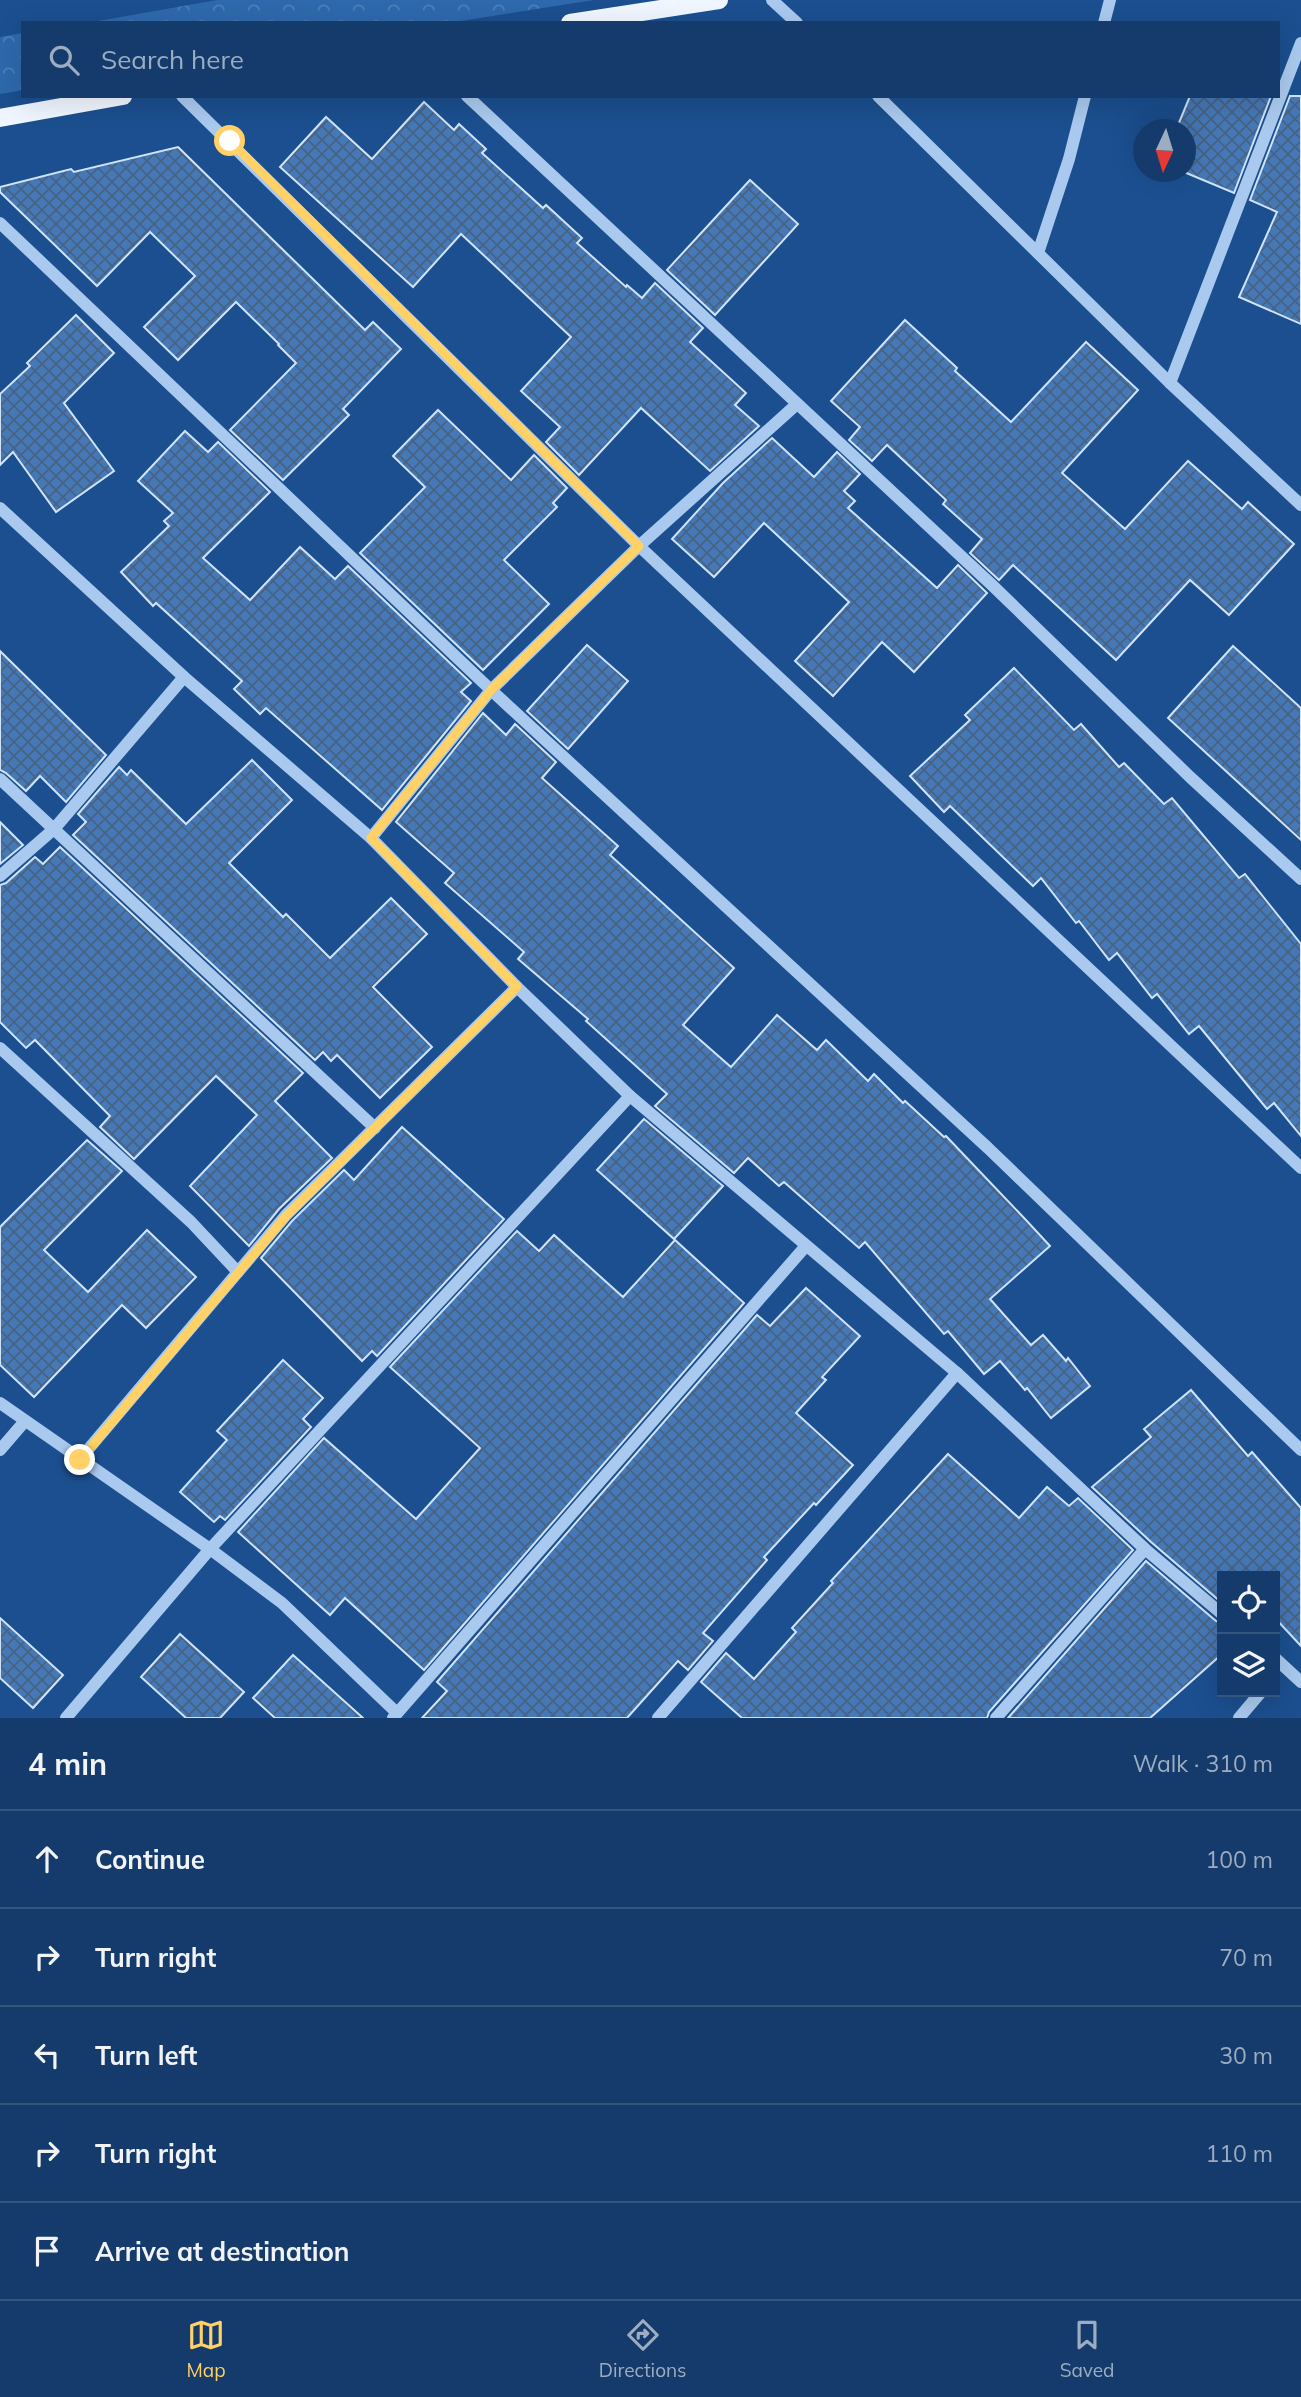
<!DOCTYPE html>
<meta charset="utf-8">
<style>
body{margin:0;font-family:Mulish,sans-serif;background:#1d4271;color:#f1f3f6}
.controls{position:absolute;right:21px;bottom:21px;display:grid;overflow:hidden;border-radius:0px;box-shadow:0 7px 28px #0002}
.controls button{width:63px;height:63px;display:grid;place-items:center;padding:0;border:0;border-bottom:2px solid #33557e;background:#143b6b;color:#f1f3f6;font:35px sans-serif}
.compass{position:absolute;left:1133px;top:119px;width:63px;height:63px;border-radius:50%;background:#143b6b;box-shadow:0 7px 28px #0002;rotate:184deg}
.stop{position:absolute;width:21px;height:21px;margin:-16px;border:5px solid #ffd166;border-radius:50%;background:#fff}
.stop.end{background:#ffd166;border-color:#fff;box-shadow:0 2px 7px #0008}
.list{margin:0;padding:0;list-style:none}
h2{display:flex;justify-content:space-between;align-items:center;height:91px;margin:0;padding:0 28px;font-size:30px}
h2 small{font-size:23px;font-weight:400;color:#9dadc1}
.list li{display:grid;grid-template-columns:46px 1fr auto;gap:21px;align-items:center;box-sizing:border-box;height:98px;padding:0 28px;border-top:2px solid #33557e}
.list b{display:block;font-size:26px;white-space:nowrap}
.list em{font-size:23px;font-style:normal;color:#9dadc1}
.icon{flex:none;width:38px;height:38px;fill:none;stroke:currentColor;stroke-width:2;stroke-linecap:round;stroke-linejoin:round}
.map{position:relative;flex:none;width:1301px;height:1718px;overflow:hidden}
.search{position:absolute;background:#143b6b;box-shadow:0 7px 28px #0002;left:21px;right:21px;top:21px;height:77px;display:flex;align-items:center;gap:18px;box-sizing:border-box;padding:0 24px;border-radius:0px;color:#9dadc1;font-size:26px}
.sheet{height:581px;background:#143b6b}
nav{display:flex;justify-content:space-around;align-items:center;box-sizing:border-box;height:98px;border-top:2px solid #33557e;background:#143b6b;font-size:19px;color:#9dadc1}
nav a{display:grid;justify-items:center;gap:4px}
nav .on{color:#ffd166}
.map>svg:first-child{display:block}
.park{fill:url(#park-crowns)}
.building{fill:url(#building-cross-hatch);stroke:#cfe3fa;stroke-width:2}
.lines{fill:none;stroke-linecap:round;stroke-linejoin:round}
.minor{stroke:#a9c9ee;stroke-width:12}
.major{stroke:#f0f6ff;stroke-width:18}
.route{stroke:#ffd166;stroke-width:9}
</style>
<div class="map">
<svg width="1301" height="1718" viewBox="0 0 1301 1718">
<defs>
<pattern id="park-crowns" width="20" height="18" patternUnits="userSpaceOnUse" patternTransform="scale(1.75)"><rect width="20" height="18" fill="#2e69ad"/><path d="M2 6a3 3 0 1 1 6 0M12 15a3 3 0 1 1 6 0" fill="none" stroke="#4d80b9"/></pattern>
<pattern id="building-cross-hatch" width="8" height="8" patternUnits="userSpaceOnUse" patternTransform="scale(1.75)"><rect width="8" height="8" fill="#4478b7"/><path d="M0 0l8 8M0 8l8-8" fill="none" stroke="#486282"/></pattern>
</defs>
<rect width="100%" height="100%" fill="#1b4f8f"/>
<g class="park">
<polygon points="217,0 594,0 447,23 87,23"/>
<polygon points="23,33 23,90 0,94 0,37"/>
</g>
<g class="building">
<polygon points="1190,96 1271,96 1234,193 1184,172 1186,130 1176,130"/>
<polygon points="1290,96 1301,96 1301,324 1239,297 1277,212 1250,200"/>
<polygon points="424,102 454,130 459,124 486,149 482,153 543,208 546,205 582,238 577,243 626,287 627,285 642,298 655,283 703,328 690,342 746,393 735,405 759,426 710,471 641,408 579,475 546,442 560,427 521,391 571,337 461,234 413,287 280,167 326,117 372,159"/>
<polygon points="178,147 365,330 373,322 401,349 343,409 349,415 283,480 230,430 296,363 278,345 279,344 236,302 178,360 144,327 195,276 150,232 97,286 0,192 0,187 71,169 74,172"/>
<polygon points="750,180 798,224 715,315 667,270"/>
<polygon points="76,315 114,353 64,403 114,471 56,512 13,452 0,465 0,394 30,366 27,363"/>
<polygon points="905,320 957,368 955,371 1011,422 1086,342 1138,390 1062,473 1125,529 1188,461 1242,509 1248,502 1294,544 1229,615 1190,580 1116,660 1013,565 999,580 970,553 982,539 943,504 946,500 887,445 872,461 849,440 860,427 831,401"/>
<polygon points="438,410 511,480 534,455 567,488 553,503 557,507 504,560 549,604 483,670 360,553 425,487 393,456"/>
<polygon points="185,431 208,452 218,442 270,492 203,558 250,600 300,547 335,579 348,566 471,683 461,692 471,701 382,810 266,708 260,714 234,689 242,681 156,603 153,606 121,572 169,526 164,521 173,513 138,481"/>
<polygon points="772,438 814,477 837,452 860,474 844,491 855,501 848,508 937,588 958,565 987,593 914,672 882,642 833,696 795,661 849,602 764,523 714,577 672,539 723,483"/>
<polygon points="587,645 628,681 568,749 527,711"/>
<polygon points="1233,646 1301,708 1301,840 1168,718"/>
<polygon points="0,651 106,755 66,802 40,776 26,791 6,773 0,770"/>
<polygon points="1014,668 1074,730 1081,724 1119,767 1124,763 1164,804 1172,798 1239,878 1245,874 1301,944 1301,1136 1274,1103 1267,1109 1199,1026 1189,1034 1157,994 1152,998 1117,953 1109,960 1079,921 1076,923 1041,878 1033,886 950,806 944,812 910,776 970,720 965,715"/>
<polygon points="483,713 506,735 515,724 556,762 542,778 618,846 610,855 734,968 683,1025 731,1067 777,1015 817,1050 826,1040 868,1081 874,1074 903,1103 905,1101 944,1137 946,1136 1025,1219 1050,1246 990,1299 1031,1345 1043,1335 1066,1361 1068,1358 1090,1386 1051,1418 1027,1388 1025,1390 1000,1361 984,1374 948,1331 944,1334 865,1242 859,1248 784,1182 779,1186 748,1158 734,1173 655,1106 667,1094 586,1021 588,1019 518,959 524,952 445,883 454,873 396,822"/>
<polygon points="252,760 292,800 229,863 283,917 286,914 330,958 391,898 427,934 373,987 432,1047 380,1098 337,1055 331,1061 323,1052 315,1060 73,835 86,822 78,814 119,767 127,775 131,770 186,824"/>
<polygon points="0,822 23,845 0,864"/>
<polygon points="60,847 303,1073 275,1101 332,1158 279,1209 249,1246 190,1186 257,1115 216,1076 134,1159 100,1127 110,1116 35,1040 26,1048 0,1022 0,885 6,883 35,857 43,864"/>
<polygon points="644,1119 723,1186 674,1239 597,1170"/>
<polygon points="402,1127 504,1219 377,1356 372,1351 362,1361 261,1258 292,1221 344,1170 354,1180"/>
<polygon points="87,1140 122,1171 44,1250 88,1292 147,1230 196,1277 146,1328 122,1305 34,1397 0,1365 0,1227"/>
<polygon points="517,1231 539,1251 554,1235 623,1297 675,1240 744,1303 424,1670 345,1598 330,1615 238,1532 324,1438 416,1519 480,1448 390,1367"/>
<polygon points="806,1288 860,1336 822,1377 826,1380 796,1413 853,1465 816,1505 814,1503 764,1557 767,1560 703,1633 713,1641 688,1670 678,1661 627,1718 422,1718 447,1691 437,1682 757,1315 770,1326"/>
<polygon points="283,1360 323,1398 303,1419 311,1427 225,1520 220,1516 214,1522 180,1492 227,1440 217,1431"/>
<polygon points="1191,1390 1248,1456 1252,1452 1301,1508 1301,1646 1275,1618 1275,1576 1222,1576 1222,1603 1151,1542 1092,1487 1151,1437 1144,1429"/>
<polygon points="948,1454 1019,1518 1047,1487 1069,1506 1078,1498 1133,1550 989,1712 987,1718 742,1718 701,1682 726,1653 754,1679 796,1632 792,1628 833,1583 831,1581"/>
<polygon points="1146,1561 1216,1621 1222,1623 1222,1654 1150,1718 1008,1718"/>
<polygon points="0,1618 63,1675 33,1708 0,1678"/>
<polygon points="180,1634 244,1692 220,1718 186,1718 141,1677"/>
<polygon points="293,1655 363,1718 275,1718 253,1698"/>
</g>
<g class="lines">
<g class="minor">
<polyline points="772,0 797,23"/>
<polyline points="1104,23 1110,0"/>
<polyline points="182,96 639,546 1301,1168"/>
<polyline points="467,96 992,585 1190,777 1301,879"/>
<polyline points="878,96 1170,383 1301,505"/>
<polyline points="0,223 491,690 988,1148 1301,1450"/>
<polyline points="1038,253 1069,159 1085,96"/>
<polyline points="1170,383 1301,43"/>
<polyline points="0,508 184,677 371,838 517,987 630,1096 957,1373 1145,1549 1222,1614"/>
<polyline points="0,779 375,1128"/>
<polyline points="371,838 491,690 639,546 797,404"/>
<polyline points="0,876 54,829 184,677"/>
<polyline points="0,1048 191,1222 238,1272 286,1215 517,987"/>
<polyline points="0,1403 210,1549 282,1603 397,1713"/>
<polyline points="0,1450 25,1421"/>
<polyline points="80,1459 238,1272"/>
<polyline points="1275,1658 1301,1682"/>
<polyline points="66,1718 210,1549 630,1096"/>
<polyline points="393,1718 805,1247"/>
<polyline points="658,1718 957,1373"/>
<polyline points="996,1718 1145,1549"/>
<polyline points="1239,1718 1261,1692"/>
</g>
<g class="major">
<polyline points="570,23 719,0"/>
<polyline points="0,118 123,96"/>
</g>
</g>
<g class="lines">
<polyline class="route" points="80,1460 286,1216 517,987 371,838 491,690 639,546 230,141"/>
</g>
</svg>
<div class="controls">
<button><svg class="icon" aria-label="locate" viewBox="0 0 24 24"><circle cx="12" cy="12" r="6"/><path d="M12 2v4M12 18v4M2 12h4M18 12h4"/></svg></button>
<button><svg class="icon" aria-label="layers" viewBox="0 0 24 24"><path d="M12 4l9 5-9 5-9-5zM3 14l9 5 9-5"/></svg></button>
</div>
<svg class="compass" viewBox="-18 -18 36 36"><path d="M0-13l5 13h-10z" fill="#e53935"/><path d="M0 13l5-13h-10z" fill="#9dadc1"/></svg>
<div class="stop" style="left:230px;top:141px"></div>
<div class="stop end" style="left:80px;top:1460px"></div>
<div class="search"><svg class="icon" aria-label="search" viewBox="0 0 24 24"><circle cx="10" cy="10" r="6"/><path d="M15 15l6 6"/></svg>Search here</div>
</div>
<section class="sheet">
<h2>4 min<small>Walk · 310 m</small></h2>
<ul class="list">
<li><svg class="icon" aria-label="ahead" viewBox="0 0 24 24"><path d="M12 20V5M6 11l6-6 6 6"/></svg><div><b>Continue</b></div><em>100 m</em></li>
<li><svg class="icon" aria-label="right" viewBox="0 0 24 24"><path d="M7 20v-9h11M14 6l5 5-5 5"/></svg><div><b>Turn right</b></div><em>70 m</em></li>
<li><svg class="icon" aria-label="left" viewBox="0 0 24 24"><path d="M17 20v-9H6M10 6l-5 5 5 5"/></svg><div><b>Turn left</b></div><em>30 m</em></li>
<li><svg class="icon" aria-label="right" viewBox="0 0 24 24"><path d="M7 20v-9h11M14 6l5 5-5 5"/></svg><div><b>Turn right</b></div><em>110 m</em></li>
<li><svg class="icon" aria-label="arrive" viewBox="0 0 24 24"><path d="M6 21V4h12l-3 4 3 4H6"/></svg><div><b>Arrive at destination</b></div></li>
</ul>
</section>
<nav>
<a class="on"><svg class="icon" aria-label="map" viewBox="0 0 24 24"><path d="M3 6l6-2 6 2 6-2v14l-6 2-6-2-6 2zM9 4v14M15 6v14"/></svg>Map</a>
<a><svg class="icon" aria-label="directions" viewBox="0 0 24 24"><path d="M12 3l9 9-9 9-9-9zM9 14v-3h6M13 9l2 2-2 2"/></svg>Directions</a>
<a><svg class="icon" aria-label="saved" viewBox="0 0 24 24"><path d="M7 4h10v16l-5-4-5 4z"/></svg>Saved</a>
</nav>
